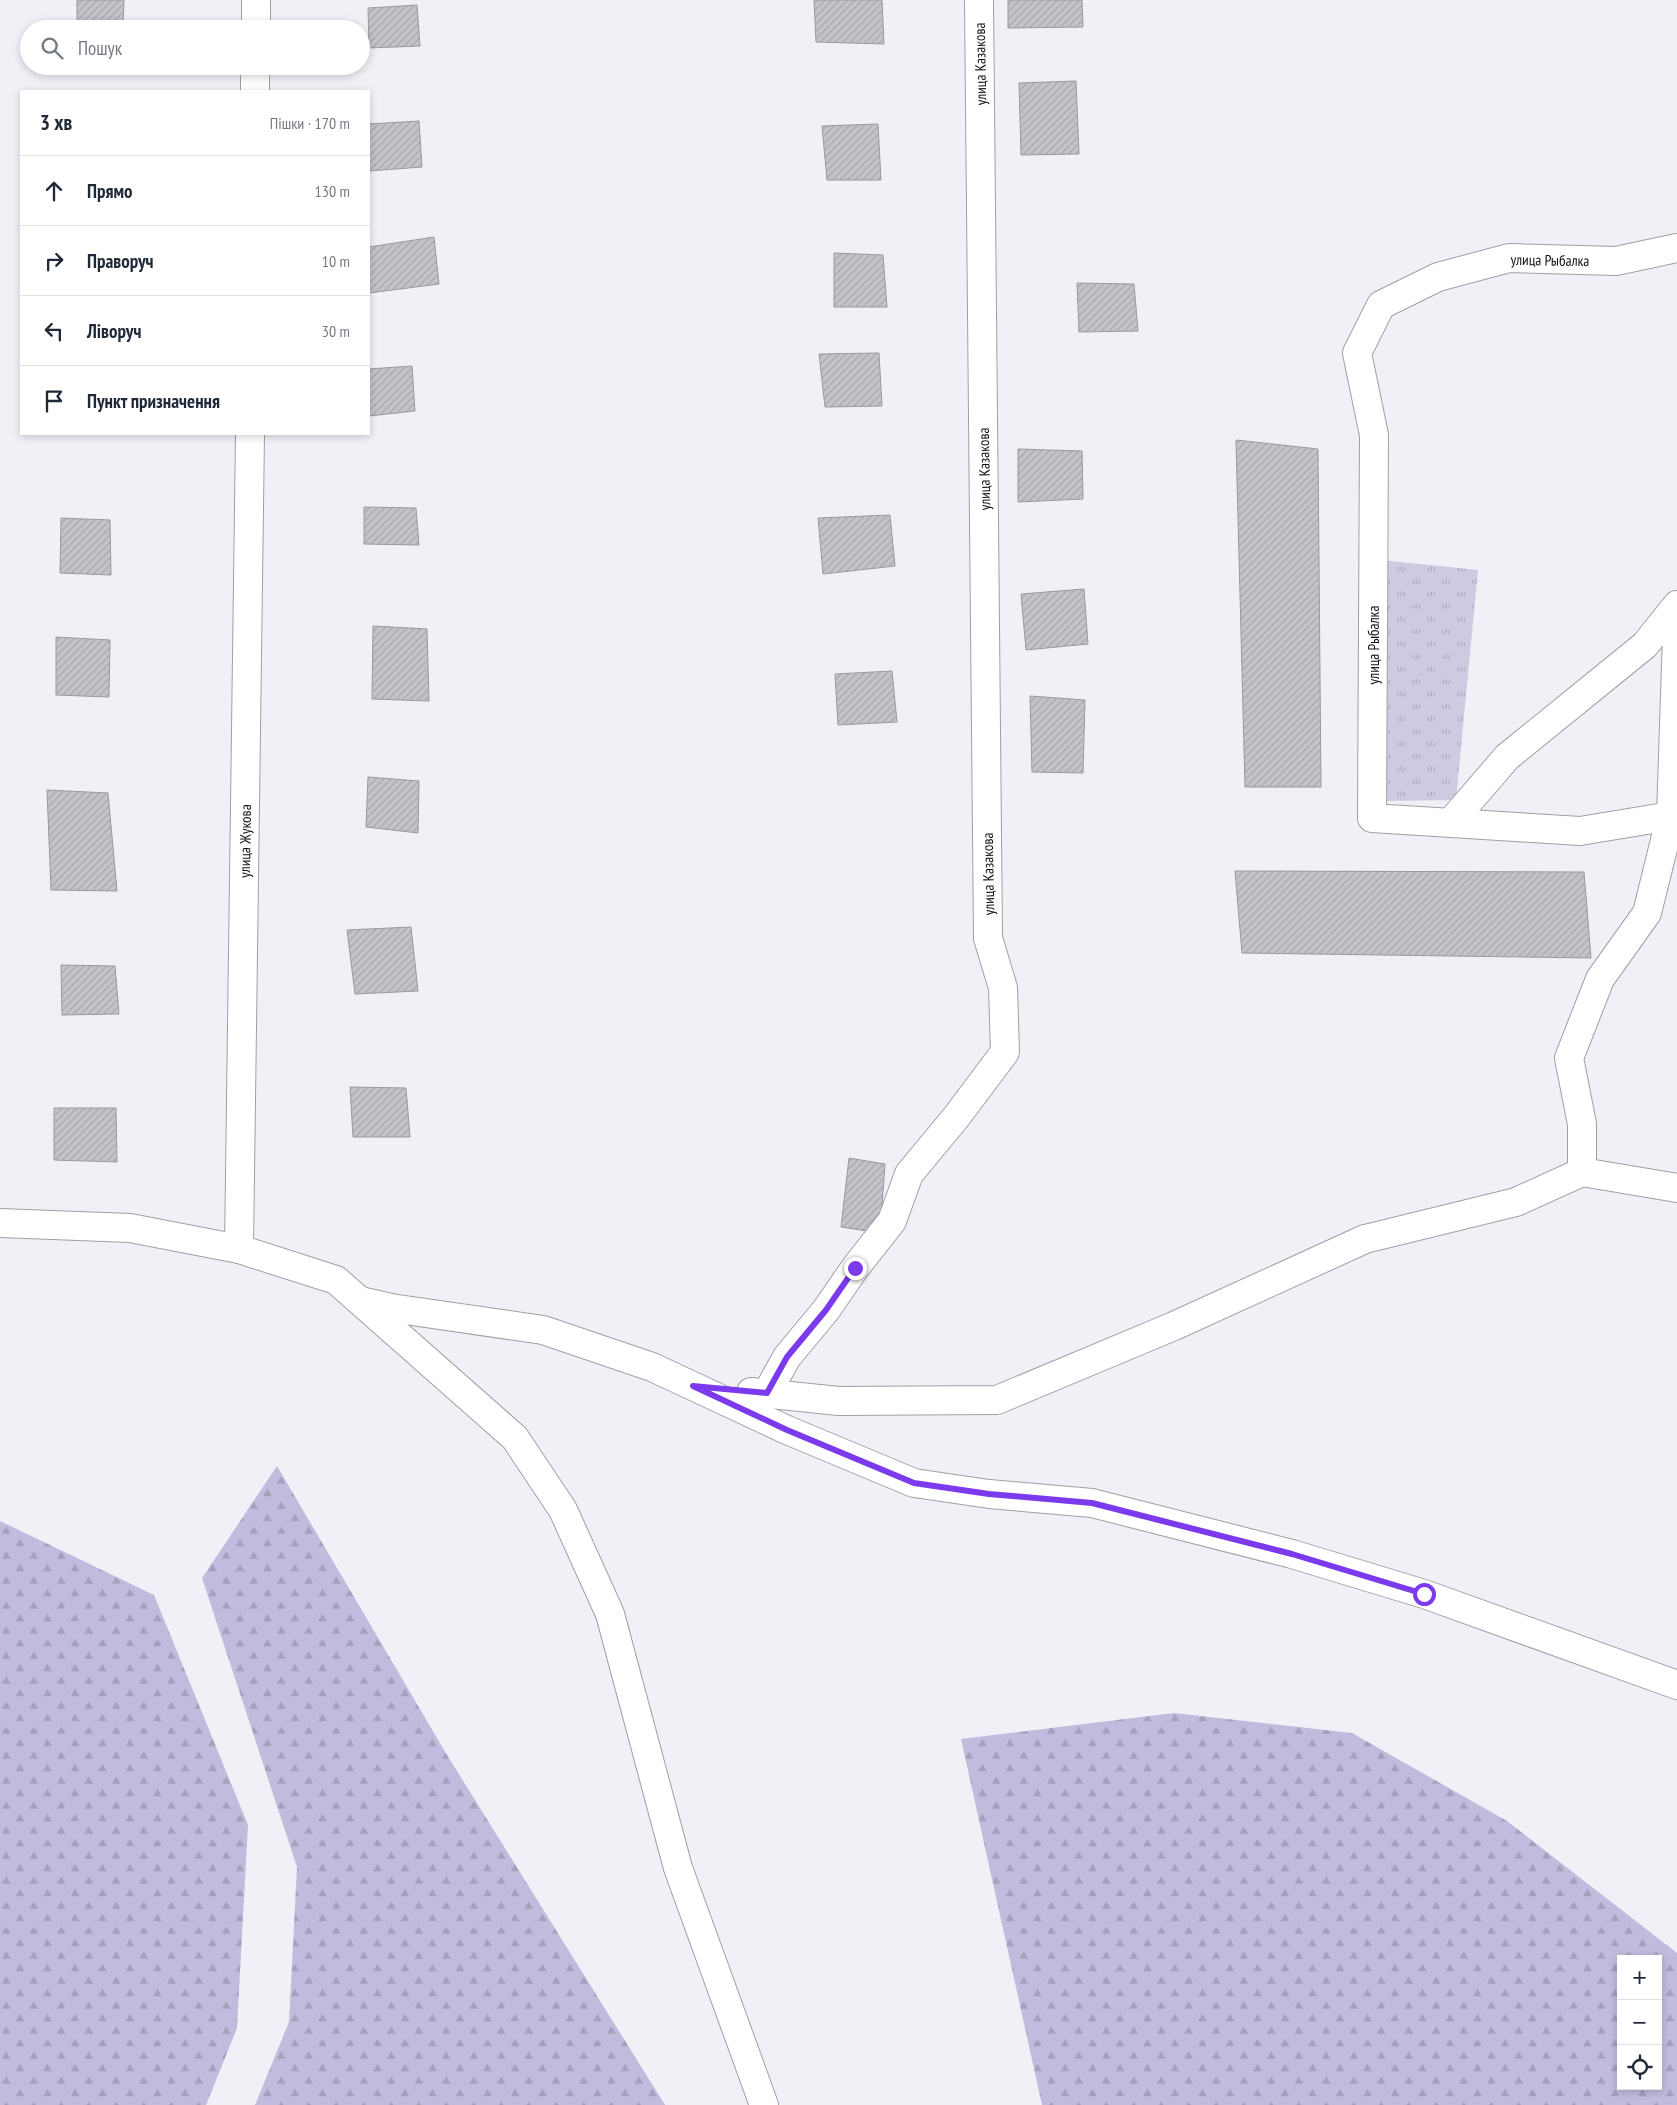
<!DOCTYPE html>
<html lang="uk">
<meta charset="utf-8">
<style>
body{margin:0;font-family:"PT Sans Narrow",sans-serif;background:#f2f2f3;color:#1f2937}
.controls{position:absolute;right:15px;bottom:15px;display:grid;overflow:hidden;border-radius:0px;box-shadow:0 2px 8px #0003}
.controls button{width:45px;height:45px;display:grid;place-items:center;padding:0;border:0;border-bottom:1px solid #e0e1e3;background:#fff;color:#1f2937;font:25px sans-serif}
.stop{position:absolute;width:15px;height:15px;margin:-11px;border:4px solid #7c3aed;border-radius:50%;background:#fff}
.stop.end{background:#7c3aed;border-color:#fff;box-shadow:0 1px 5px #0008}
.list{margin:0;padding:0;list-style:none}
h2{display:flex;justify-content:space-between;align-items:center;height:65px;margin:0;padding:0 20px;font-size:21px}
h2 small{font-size:16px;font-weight:400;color:#747a83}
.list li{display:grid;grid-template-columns:32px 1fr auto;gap:15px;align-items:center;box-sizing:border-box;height:70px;padding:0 20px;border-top:1px solid #e0e1e3}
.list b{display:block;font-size:19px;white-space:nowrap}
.list em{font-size:16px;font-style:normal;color:#747a83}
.icon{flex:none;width:28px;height:28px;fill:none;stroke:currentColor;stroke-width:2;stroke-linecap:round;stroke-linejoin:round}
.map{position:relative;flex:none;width:1677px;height:2105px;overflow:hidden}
.search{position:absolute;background:#fff;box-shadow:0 2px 8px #0003;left:20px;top:20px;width:350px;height:55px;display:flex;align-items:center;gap:12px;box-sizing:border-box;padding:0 18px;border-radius:28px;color:#747a83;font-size:19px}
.panel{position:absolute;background:#fff;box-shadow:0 2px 8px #0003;left:20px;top:90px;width:350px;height:345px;border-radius:0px}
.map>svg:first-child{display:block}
.grass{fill:url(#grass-tufts)}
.forest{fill:url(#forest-firs);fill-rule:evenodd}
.building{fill:url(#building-hatch);stroke:#9a999f}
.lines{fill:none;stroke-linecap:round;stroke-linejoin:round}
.minor-casing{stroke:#a19fa6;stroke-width:30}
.minor{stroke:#fff;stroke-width:28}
.route{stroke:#7c3aed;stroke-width:6}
.labels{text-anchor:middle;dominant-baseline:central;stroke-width:4;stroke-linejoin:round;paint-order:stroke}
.street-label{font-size:15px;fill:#111013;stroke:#fefefe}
</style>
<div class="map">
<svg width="1677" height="2105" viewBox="0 0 1677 2105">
<defs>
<pattern id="grass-tufts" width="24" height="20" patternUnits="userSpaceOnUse" patternTransform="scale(1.25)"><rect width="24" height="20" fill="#cfc9e2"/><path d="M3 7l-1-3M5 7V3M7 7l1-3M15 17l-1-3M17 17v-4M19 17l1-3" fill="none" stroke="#b1acc1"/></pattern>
<pattern id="forest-firs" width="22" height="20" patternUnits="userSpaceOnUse" patternTransform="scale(1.25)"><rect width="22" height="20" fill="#c3bbdd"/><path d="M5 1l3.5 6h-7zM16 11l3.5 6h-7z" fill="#a6a0bd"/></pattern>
<pattern id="building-hatch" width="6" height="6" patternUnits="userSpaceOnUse" patternTransform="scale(1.25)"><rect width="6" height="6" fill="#c5c3ca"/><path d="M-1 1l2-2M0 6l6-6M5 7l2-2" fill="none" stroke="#a8a6ad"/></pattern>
</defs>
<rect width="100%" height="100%" fill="#f1f0f7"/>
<polygon class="grass" points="1381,560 1478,570 1456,800 1382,801"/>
<g class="forest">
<polygon points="277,1466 447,1755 665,2105 255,2105 289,2022 297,1867 202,1578"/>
<polygon points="0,1521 154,1595 248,1825 237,2028 206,2105 0,2105"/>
<path d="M 1174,1713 L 1352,1733 L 1507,1821 L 1677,1953 L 1677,2105 L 1042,2105 L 961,1739 ZM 1621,1959 L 1658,1959 L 1658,2086 L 1621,2086 Z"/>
</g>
<g class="building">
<polygon points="77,0 124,0 123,29 77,29"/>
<polygon points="814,0 882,0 884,44 816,42"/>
<polygon points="1008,0 1082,0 1083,27 1008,28"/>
<polygon points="417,5 420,46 369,48 368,8"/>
<polygon points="1076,81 1079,154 1021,155 1019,83"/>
<polygon points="419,121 422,167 369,171 369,124"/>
<polygon points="878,124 881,180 827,180 822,126"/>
<polygon points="434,237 439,284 369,293 369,247"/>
<polygon points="834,253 883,255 887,307 834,307"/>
<polygon points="1077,283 1134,284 1138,331 1079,332"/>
<polygon points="879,353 882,406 825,407 819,354"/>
<polygon points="412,366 415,411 369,416 369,369"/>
<polygon points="1236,440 1318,449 1321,787 1245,787"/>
<polygon points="1018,449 1082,451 1083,499 1018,502"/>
<polygon points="364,507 416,508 419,545 364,544"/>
<polygon points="890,515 895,566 823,574 818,518"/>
<polygon points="61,518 110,520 111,575 60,573"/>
<polygon points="1084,589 1088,644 1026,650 1021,594"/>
<polygon points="373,626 427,629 429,701 372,699"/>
<polygon points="56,637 110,640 109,697 56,695"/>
<polygon points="892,671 897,722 838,725 835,674"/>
<polygon points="1030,696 1085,700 1083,773 1032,772"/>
<polygon points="368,777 419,781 418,833 366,827"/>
<polygon points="47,790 108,793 117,891 51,890"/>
<polygon points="1235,871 1584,872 1591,958 1242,953"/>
<polygon points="411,927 418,991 355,994 347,930"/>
<polygon points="61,965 115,966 119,1014 62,1015"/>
<polygon points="350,1087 406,1088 410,1137 353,1137"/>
<polygon points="54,1108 116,1108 117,1162 54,1160"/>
<polygon points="849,1158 885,1164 880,1233 841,1227"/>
</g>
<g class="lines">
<g class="minor-casing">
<g id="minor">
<polyline points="256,29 256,0"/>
<polyline points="255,91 255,66"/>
<polyline points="1677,248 1616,261 1509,258 1438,277 1381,305 1357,353 1374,435 1372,818 1580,831 1671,816 1677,635"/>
<polyline points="1671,816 1647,913 1600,979 1569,1058 1582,1124 1582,1172 1677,1188"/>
<polyline points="1451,822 1507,757 1645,645 1677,605"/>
<polyline points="0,1223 130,1228 239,1249 336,1280 515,1438 563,1510 610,1614 678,1868 764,2105"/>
<path id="s1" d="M 239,1249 L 250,434"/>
<polyline points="360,1301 391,1308 543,1330 652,1367 787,1430 914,1483 989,1494 1092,1503 1292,1554 1424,1594 1677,1685"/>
<polyline points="751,1392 839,1401 997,1400 1174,1326 1365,1239 1516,1202 1582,1172"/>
<polyline points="767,1393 787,1357 826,1310 855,1268 892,1221 909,1174 957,1116 1005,1052 1003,988 988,938 979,0"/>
</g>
</g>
<use href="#minor" class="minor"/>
</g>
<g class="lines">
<polyline class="route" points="855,1268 826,1310 787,1357 767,1393 693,1386 787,1430 914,1483 989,1494 1092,1503 1292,1554 1424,1594"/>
</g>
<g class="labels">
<g class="street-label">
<text transform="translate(980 64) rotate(-91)">улица Казакова</text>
<text transform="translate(1550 260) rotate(1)">улица Рыбалка</text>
<text transform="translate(984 469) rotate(-91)">улица Казакова</text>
<text transform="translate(1373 645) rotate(-90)">улица Рыбалка</text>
<text stroke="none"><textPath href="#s1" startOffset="408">улица Жукова</textPath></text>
<text transform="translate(988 874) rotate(-91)">улица Казакова</text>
</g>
</g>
</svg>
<div class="controls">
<button>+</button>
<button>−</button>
<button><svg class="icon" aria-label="locate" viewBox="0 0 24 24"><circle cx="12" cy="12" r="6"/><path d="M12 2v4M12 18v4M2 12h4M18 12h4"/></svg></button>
</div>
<div class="stop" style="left:1424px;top:1594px"></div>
<div class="stop end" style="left:855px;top:1268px"></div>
<div class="search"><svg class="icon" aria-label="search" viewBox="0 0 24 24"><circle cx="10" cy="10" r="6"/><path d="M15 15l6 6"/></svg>Пошук</div>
<section class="panel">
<h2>3 хв<small>Пішки · 170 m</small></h2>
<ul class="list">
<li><svg class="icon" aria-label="ahead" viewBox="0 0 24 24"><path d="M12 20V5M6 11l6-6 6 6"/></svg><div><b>Прямо</b></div><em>130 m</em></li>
<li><svg class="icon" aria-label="right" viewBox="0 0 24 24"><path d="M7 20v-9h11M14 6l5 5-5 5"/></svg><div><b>Праворуч</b></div><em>10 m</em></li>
<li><svg class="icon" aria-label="left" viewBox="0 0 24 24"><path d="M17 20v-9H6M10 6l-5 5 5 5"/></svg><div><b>Ліворуч</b></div><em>30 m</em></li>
<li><svg class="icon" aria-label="arrive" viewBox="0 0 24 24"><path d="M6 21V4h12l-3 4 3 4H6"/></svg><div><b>Пункт призначення</b></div></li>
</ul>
</section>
</div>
